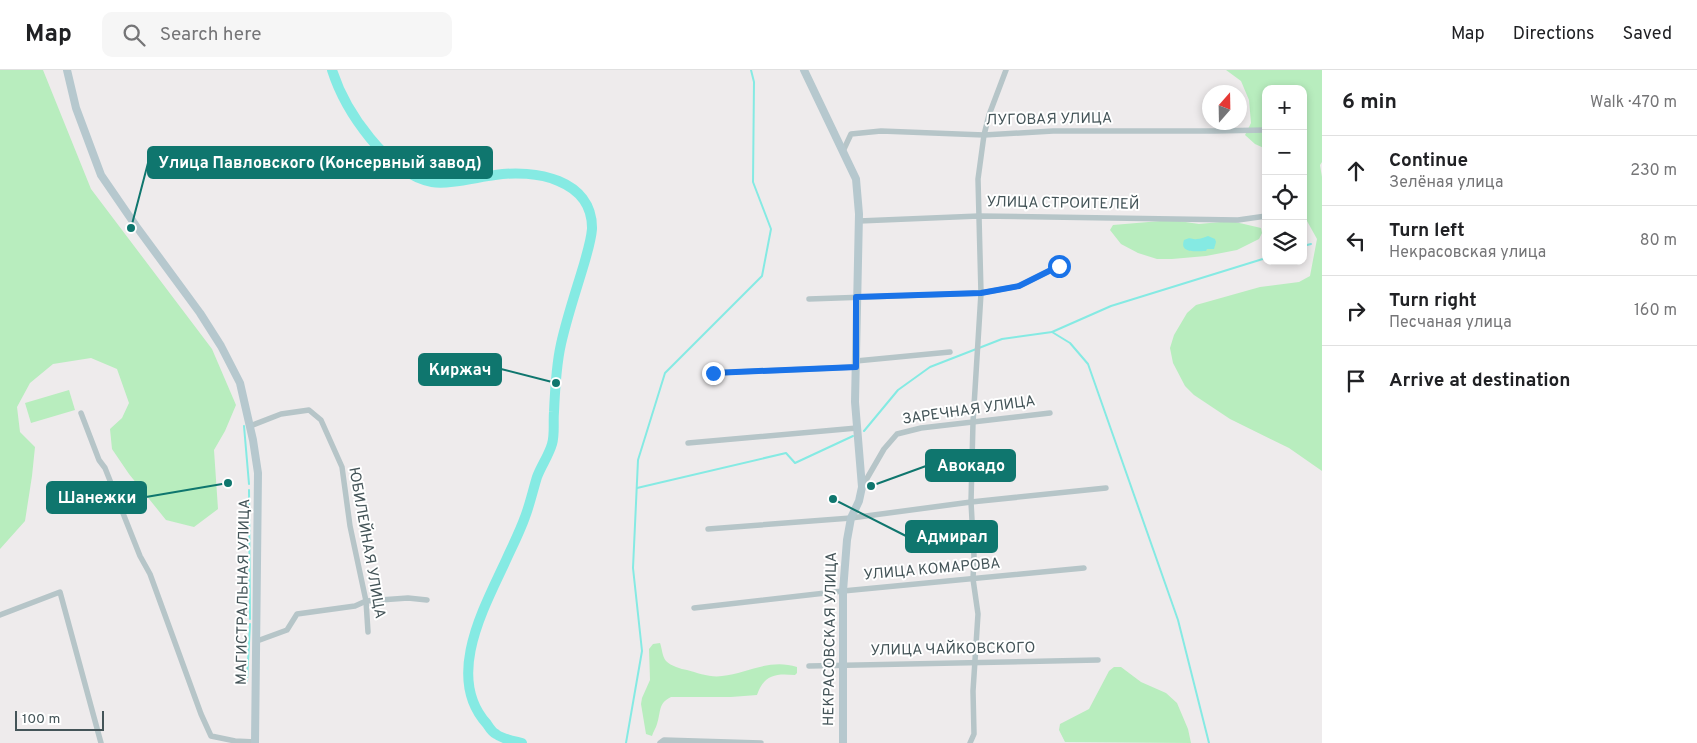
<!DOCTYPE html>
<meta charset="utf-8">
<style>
body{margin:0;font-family:Overpass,sans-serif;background:#f6f6f6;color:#202124}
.controls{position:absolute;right:15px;top:15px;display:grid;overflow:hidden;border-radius:10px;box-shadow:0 2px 8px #0003}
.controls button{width:45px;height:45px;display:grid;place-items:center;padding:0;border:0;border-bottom:1px solid #e0e0e0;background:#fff;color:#202124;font:25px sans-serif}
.compass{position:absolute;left:1202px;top:15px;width:45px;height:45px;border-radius:50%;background:#fff;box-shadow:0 2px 8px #0003;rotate:20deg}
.scale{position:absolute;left:15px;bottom:12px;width:89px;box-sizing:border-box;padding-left:5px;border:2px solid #445458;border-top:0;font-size:14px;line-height:18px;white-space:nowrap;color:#445458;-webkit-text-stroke:4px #fff;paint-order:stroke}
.stop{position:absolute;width:15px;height:15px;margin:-11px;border:4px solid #1a73e8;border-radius:50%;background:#fff}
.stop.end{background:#1a73e8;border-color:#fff;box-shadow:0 1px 5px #0008}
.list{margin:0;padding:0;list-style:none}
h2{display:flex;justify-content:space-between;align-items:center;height:65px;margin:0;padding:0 20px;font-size:21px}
h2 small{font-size:16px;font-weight:400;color:#757577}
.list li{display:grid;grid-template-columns:32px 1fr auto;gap:15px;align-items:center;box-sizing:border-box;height:70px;padding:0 20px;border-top:1px solid #e0e0e0}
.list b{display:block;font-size:19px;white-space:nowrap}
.list p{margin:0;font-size:16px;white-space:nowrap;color:#757577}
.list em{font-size:16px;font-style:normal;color:#757577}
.icon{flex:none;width:28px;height:28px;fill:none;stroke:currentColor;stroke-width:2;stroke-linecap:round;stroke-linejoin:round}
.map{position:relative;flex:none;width:1322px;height:673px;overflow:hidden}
header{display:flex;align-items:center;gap:30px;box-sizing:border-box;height:70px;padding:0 25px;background:#fff;border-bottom:1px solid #e0e0e0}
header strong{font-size:24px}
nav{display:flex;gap:28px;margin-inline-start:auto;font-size:18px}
.search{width:350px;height:45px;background:#f6f6f6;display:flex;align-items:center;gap:12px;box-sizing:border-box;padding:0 18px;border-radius:10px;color:#757577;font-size:19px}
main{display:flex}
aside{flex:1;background:#fff}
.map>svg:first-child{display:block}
.green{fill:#b8edbe}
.water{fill:#85eae3}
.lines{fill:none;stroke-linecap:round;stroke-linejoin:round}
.stream{stroke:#85eae3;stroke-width:2}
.river{stroke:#85eae3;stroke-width:10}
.street{stroke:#b6c5c8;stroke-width:5.5}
.secondary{stroke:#b6c8ce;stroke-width:8}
.route{stroke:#1a73e8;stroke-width:6}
.labels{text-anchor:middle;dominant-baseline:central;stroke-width:4;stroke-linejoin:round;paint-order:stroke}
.street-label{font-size:15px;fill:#445458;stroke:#fff}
.leader{fill:none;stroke:#0f766e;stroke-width:2}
.callout-dot{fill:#0f766e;stroke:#fff;stroke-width:2}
.callout{fill:#0f766e;stroke:#0f766e;stroke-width:2}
.callout-label{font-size:16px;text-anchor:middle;font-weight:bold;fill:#fff}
</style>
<header>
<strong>Map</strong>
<div class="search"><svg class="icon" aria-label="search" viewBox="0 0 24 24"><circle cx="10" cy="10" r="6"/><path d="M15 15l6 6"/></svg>Search here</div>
<nav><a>Map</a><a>Directions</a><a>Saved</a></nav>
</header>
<main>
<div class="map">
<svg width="1322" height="673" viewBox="0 0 1322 673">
<rect width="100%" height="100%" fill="#eeebec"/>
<g class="green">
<polygon points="0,0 43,0 91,119 212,279 236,335 225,361 214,380 218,439 194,457 166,450 129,404 112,379 110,359 122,348 129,333 117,299 91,288 53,294 30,313 17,337 20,362 35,377 32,406 25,451 0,479"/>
<polygon points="1226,0 1322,0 1322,92 1320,95 1322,107 1322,401 1289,378 1230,349 1194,325 1185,316 1173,293 1170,278 1174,265 1187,243 1196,235 1260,217 1299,212 1310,206 1317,169 1307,151 1303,140 1303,19 1266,19 1266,79 1255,74 1245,65 1251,53 1249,30 1241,11"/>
<polygon points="1172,150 1199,154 1231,151 1261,158 1262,163 1259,169 1237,180 1206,186 1172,189 1157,189 1138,183 1121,174 1110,160 1113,155"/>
<polygon points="69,320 75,340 31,353 25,333"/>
<path d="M 660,573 C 662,578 662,586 666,591 C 671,596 681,599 687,600 C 698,603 711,608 722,606 C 748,603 770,588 797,597 L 797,603 L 795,605 C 775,603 764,605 757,625 L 731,627 L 671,627 C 658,633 661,642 657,654 C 656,658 653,662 652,666 L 646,664 L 641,634 L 642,628 L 650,610 L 649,579 L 653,574 Z"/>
<polygon points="1114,597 1121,597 1141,612 1166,623 1177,633 1188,659 1191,673 1065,672 1059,660 1060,654 1089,639 1109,601"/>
</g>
<path class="water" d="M 1208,166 L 1215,169 L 1216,172 L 1214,179 L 1207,179 L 1206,181 C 1197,181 1179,184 1184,170 C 1192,166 1191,170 1197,169 C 1200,169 1205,167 1208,166 Z"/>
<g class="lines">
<g class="stream">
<polyline points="1303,176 1311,174"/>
<polyline points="1052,262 1070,273 1088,294 1178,550 1209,673"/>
<polyline points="244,356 249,414"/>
<polyline points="864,361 898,320 930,297 1002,269 1052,262 1111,236 1266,188"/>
<polyline points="637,418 786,383 795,393 853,366"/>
<polyline points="249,420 250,549"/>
<polyline points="247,611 250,554"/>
<polyline points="626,673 642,581 633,498 638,390 665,303 762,206 771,159 753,112 754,12 751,0"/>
</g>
<path class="river" d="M 332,0 C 345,41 387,103 432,112 C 448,115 478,107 495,105 C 534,99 593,109 592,159 C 591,171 587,183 584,194 C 576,221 567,247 561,274 C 556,296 555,319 554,342 C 553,352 555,364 552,374 C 549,385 541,396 537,407 C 533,420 530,434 525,447 C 520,461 513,475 507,488 C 485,536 444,607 487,654 C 489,657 492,662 496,664 C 502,669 514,671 522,673"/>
<g class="street">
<polyline points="844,79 851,64 881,61 984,65 1053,61 1215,61 1266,60"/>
<polyline points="859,151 979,146 1238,150 1266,146"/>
<polyline points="809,229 981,223 1019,216 1059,196"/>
<polyline points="856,291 950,282"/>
<polyline points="713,303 856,297"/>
<polyline points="81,343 99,390 105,398 140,486 150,504 201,644 211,666 235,671 255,672"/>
<polyline points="250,356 281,344 309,340 321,350 342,397 350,456 366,531 368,562"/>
<polyline points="688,373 857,358"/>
<polyline points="862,417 884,379 897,364 921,358 1050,343"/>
<polyline points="708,459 851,448 971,432 1106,418"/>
<polyline points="694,538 843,521 1084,498"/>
<polyline points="0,545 60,522 101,673"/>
<polyline points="257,571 287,560 297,544 355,536 366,531 408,528 427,530"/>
<polyline points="809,596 1098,590"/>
<polyline points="660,673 664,670 761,673"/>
<polyline points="970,673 974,664 973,621 978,544 973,509 974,486 971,432 973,352 981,223 978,109 984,65 989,45 1006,0"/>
</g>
<g class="secondary">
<polyline points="67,0 76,38 101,105 136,156 200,243 221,276 240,313 253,370 258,403 255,673"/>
<polyline points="804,0 856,109 859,144 855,332 862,417 859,431 851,448 847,470 843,521 843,673"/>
</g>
</g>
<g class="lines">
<polyline class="route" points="713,303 856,297 856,227 981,223 1019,216 1059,196"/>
</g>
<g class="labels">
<g class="street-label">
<text transform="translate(1049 50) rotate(-1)">ЛУГОВАЯ УЛИЦА</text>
<text transform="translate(1063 134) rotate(1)">УЛИЦА СТРОИТЕЛЕЙ</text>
<text transform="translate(969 341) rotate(-8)">ЗАРЕЧНАЯ УЛИЦА</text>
<text transform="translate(366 473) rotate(80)">ЮБИЛЕЙНАЯ УЛИЦА</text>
<text transform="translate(932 500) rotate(-5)">УЛИЦА КОМАРОВА</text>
<text transform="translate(244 522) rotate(-89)">МАГИСТРАЛЬНАЯ УЛИЦА</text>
<text transform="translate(831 569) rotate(-89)">НЕКРАСОВСКАЯ УЛИЦА</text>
<text transform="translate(953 580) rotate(-1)">УЛИЦА ЧАЙКОВСКОГО</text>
</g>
</g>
<path class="leader" d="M131 158L148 93M556 313L501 299M871 416L926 396M228 413L146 427M833 429L906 466"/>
<g class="callout-dot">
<circle cx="131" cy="158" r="5"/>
<circle cx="556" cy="313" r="5"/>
<circle cx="871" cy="416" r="5"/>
<circle cx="228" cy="413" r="5"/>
<circle cx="833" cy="429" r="5"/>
</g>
<g class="callout">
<rect x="148" y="77" width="344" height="31" rx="5"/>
<rect x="419" y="284" width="82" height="31" rx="5"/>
<rect x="926" y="380" width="89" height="31" rx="5"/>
<rect x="47" y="412" width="99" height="31" rx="5"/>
<rect x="906" y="451" width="91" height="31" rx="5"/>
</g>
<g class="callout-label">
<text x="320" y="98">Улица Павловского (Консервный завод)</text>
<text x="460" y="305">Киржач</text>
<text x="971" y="401">Авокадо</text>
<text x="97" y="433">Шанежки</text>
<text x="952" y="472">Адмирал</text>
</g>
</svg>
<div class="controls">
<button>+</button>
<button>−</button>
<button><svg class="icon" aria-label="locate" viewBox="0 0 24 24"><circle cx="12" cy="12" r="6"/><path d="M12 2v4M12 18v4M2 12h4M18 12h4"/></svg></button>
<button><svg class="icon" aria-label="layers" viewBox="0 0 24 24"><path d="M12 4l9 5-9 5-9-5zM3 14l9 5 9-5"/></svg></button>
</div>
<svg class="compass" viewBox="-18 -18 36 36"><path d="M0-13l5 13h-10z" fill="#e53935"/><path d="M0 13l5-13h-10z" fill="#757577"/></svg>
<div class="scale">100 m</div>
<div class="stop" style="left:1059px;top:196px"></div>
<div class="stop end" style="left:713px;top:303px"></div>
</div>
<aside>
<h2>6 min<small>Walk · 470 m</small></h2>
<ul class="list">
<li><svg class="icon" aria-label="ahead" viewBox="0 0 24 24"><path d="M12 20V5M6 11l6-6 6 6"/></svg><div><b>Continue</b><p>Зелёная улица</p></div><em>230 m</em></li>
<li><svg class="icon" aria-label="left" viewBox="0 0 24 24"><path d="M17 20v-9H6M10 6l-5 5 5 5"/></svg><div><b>Turn left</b><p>Некрасовская улица</p></div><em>80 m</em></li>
<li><svg class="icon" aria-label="right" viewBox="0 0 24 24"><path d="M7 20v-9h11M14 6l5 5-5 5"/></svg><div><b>Turn right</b><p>Песчаная улица</p></div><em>160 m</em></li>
<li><svg class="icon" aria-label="arrive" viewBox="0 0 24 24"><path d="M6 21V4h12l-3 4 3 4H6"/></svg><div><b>Arrive at destination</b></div></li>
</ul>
</aside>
</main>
